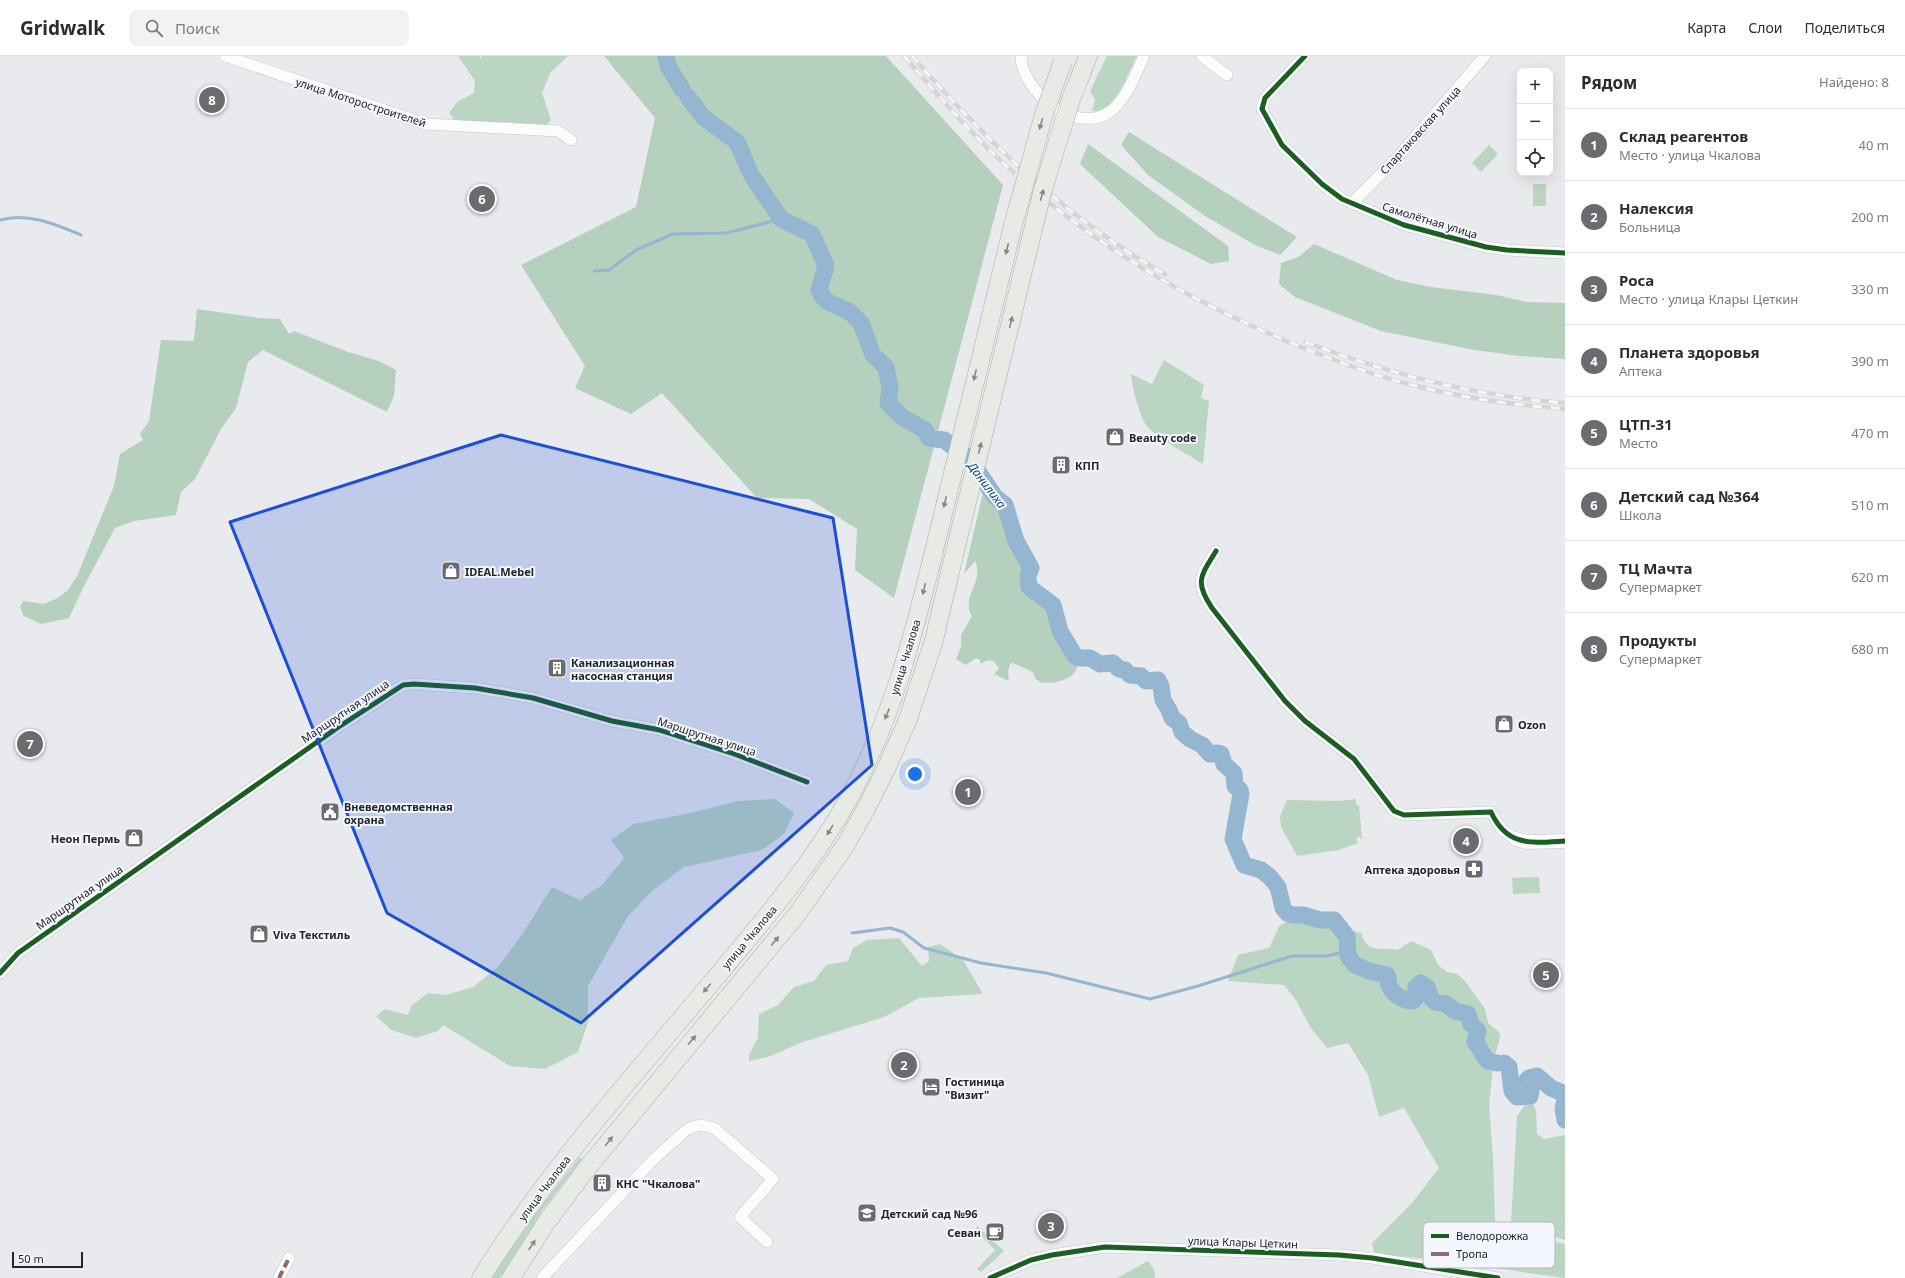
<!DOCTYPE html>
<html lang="ru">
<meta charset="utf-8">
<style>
body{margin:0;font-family:"Noto Sans",sans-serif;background:#f2f2f3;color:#2b2b33}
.controls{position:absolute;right:12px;top:12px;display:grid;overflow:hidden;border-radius:8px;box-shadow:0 4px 16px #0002}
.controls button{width:36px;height:36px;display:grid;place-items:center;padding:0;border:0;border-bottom:1px solid #e1e1e2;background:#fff;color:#2b2b33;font:20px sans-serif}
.scale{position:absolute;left:12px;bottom:10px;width:71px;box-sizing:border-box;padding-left:4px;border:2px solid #252629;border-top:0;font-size:11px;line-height:14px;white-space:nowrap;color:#252629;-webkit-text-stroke:3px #f4f6fe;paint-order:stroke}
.you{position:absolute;left:915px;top:718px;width:14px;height:14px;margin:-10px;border:3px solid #fff;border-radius:50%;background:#1a73e8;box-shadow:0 0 0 6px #1a73e833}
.badge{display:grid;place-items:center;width:26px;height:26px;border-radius:50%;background:#6a6b6e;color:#fff;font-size:13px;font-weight:700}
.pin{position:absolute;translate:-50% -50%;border:2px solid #fff;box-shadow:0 1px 4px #0006}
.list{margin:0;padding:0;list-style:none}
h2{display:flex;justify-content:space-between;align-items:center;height:52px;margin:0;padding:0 16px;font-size:17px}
h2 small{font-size:13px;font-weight:400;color:#7c7c81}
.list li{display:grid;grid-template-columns:26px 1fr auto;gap:12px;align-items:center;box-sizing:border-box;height:72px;padding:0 16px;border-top:1px solid #e1e1e2}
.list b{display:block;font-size:15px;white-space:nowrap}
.list p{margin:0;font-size:13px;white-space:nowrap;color:#7c7c81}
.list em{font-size:13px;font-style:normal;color:#7c7c81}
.icon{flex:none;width:22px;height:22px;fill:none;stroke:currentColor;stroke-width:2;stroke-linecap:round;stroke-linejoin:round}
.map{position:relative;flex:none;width:1565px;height:1222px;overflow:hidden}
header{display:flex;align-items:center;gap:24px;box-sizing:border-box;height:56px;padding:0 20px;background:#fff;border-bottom:1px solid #e1e1e2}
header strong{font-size:19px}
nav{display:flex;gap:22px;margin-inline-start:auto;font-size:14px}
.search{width:280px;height:36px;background:#f2f2f3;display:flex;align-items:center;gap:10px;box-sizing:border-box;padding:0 14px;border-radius:8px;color:#7c7c81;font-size:15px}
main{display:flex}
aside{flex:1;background:#fff}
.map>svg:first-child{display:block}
.green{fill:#bad5c1}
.forest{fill:#b5d0bc}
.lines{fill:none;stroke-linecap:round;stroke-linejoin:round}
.stream{stroke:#94b6d1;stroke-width:3}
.river{stroke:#94b6d1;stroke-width:17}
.minor-casing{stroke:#c5c6c9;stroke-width:12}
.tertiary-casing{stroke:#c5c6c9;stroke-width:15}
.primary-casing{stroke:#a8aca4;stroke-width:19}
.minor{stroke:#fcfcfc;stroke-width:11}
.tertiary{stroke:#fcfcfc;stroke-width:14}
.primary{stroke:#e7eae5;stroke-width:18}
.rail-casing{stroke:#d5d5d6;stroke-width:4.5}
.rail{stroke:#f4f6fe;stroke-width:3;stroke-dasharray:9;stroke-linecap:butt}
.primary-bridge-casing{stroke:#a8aca4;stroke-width:19;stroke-linecap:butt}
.primary-bridge{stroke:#e7eae5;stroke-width:18}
.quiet{stroke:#8d6e63;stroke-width:4;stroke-dasharray:8 4;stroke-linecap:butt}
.cycleway-casing{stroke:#f4f6fe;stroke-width:8}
.cycleway{stroke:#1b5e20;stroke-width:5}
.oneway{fill:#868887}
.marked{fill:#1d4ed8;fill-opacity:0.2;stroke:#1d4ed8;stroke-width:3;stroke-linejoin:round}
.labels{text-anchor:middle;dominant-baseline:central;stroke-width:4;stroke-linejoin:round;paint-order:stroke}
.street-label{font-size:11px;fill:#252629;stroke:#f4f6fe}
.poi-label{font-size:11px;font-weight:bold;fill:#252629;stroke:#f4f6fe;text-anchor:start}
.water-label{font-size:12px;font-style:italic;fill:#0c496e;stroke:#f4f6fe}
.key{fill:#f4f6fe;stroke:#b6b8be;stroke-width:1}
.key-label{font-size:11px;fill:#252629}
</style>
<header>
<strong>Gridwalk</strong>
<div class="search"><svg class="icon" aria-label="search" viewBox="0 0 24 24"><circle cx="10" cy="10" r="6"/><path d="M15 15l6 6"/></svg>Поиск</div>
<nav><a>Карта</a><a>Слои</a><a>Поделиться</a></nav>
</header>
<main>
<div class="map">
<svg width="1565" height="1222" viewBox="0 0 1565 1222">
<rect width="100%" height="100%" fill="#e9eaee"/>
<g class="green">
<polygon points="458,0 479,0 481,2 482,0 568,0 550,17 542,37 551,64 545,70 505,66 472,68 456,66 449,57 457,46 474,37 475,25"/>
<path d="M 1107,0 L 1137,0 C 1128,17 1115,58 1092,55 L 1095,44 L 1090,35 Z"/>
<polygon points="1489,89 1498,98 1481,116 1472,107"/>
<rect x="1533" y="128" width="13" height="22"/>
<path d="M 1164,304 L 1204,329 L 1201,342 L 1209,345 L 1203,408 C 1190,400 1154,380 1146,369 C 1139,357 1132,332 1131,318 L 1152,328 Z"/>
<polygon points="775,743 794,757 784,778 762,794 684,811 652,835 628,860 588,930 588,966 578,996 545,1013 510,1010 443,969 438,975 416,982 391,974 376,960 385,953 408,959 411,950 428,937 446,939 473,931 498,911 523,877 552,831 580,844 602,829 624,802 611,784 633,768 691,757 739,745"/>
<polygon points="1356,743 1356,749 1359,749 1362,784 1359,780 1356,783 1358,787 1339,794 1297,800 1281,771 1280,760 1287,744 1340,745"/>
<polygon points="1539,821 1540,837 1513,838 1512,822"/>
<path d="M 1308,854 L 1331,869 L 1361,877 C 1368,899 1379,890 1398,894 L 1411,885 L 1431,894 L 1438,909 L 1447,916 L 1457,918 L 1465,925 L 1485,953 L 1488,967 L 1498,975 L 1500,979 L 1499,986 L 1494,1001 L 1489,1049 L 1493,1100 L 1495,1167 L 1512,1175 L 1565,1188 L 1565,1222 L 1432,1203 L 1374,1198 L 1372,1187 L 1412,1147 L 1439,1112 L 1404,1052 L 1379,1061 L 1368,1019 L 1348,987 L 1327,992 L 1310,971 L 1296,944 L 1284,929 L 1228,925 L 1238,899 L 1269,892 L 1279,870 Z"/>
<polygon points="899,882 922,910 929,905 928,891 940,888 963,904 983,938 919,942 884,961 800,987 768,1001 749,1005 749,999 758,982 759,958 778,949 794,931 814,925 826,909 848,905 853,892 867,884"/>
<polygon points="1531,1041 1536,1055 1537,1078 1544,1083 1565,1079 1565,1184 1511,1168 1517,1060 1525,1049 1525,1044"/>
<polygon points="580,1101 582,1103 542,1155 500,1222 491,1222 539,1153"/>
<polygon points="977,1170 1004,1195 981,1216 977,1213 995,1194 975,1173"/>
<polygon points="1148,1205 1154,1214 1155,1222 1117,1222"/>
</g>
<g class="forest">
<polygon points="604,0 886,0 1003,129 894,542 855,514 857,473 809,443 757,442 662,337 631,358 575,332 585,310 521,209 636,151 655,62"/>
<polygon points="1129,76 1297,181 1280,199 1255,189 1205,160 1148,119 1121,89"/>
<polygon points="1088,88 1228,190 1229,205 1211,208 1158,181 1080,108"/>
<polygon points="1314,188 1397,224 1431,231 1496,239 1527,246 1565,247 1565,303 1520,300 1474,294 1381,275 1295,241 1279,228 1281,207 1298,201"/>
<polygon points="197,253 259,262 280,263 289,278 294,275 348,296 379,305 396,314 394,340 387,356 263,294 248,306 236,352 221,373 195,423 181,436 176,459 134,465 115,472 84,530 69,562 41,568 24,560 20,551 23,545 44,548 58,542 68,534 77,520 114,430 120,398 143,384 140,378 149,365 161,284 194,285"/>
<path d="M 985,428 L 994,443 L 1004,451 L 1015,488 L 1029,512 L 1025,530 C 1031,539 1043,541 1050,549 C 1056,556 1055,567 1057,576 C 1060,585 1065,590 1067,599 C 1073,603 1074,605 1077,612 C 1073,624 1052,629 1040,626 L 1035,622 L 1033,616 L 1013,607 L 1010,608 L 1008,616 L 1009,623 L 1007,624 L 994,618 L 999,613 C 995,604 989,601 981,608 L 980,604 L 976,602 L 966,609 L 956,603 L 961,591 L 961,579 L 972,560 C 960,540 985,527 975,505 L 964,518 Z"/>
</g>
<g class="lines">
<g class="stream">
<path d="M 0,164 C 27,156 55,168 81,179"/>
<polyline points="594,215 609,214 636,194 673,178 726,177 781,163"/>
<polyline points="852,877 890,872 903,876 924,892 981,907 1046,917 1150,943 1198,930 1292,900 1327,900 1348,895"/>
</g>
<g class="river">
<polyline points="666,0 668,10 682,33"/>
<polyline points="688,41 703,61 737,86 749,114"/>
<path d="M 752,120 L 781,163 L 812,178 L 826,210 L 819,234 L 823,241 L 828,246 L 850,256 L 861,267 L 873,299 L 886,311 L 890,332 L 888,347 L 902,361 L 925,374 L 929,382 L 944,384 L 969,402 L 995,441 L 1005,449 L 1016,485 L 1031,512 L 1028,520 L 1029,531 L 1053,549 L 1060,575 L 1075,600 L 1078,602 L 1090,602 L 1100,608 L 1113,607 L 1119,613 L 1125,614 L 1130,619 L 1141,620 L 1146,625 L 1158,624 L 1161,630 L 1163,644 L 1169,654 L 1172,662 L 1179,667 L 1182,676 L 1190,683 L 1202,689 L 1210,698 L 1218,697 L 1221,698 L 1224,708 L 1234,717 L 1235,730 L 1240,734 L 1241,738 L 1233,783 L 1244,809 L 1261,814 L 1270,821 L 1278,831 L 1283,852 L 1287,857 L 1293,859 L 1303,859 L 1320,864 L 1334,864 L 1347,881 L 1348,900 L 1355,909 L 1369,915 L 1387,919 C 1389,923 1388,926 1389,929 C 1392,938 1403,945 1413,945 L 1416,941 L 1416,931 L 1421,927 L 1427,931 L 1431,942 L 1435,946 L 1446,948 L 1455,955 L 1468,958 L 1471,968 L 1478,975 L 1475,986 C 1480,991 1482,999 1488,1005 L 1497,1007"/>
<polyline points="1504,1007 1509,1011 1512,1035 1517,1041 1530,1040 1531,1035 1527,1024 1529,1022 1537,1020 1551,1032 1565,1038"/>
<polyline points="1565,1044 1563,1053 1565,1064"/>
</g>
<g class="minor-casing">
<g id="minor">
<polyline points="225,0 426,68 558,75 571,84"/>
<path d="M 1021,0 C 1021,35 1075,78 1108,57 C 1126,45 1135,19 1144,0"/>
<polyline points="1202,0 1227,19"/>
<polyline points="1305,0 1265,42 1262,53 1282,89 1322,128 1342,143 1404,169 1486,191 1507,194 1565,197"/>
<polyline points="1352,147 1394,105 1485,0"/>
<path d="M 1216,495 C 1201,520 1194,525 1212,552 L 1285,645 L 1305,665 L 1354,703 L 1394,755 L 1404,759 L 1491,756 L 1502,774 L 1516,783"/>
<polyline points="0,917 18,897 337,672 403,629 414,628 475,632 533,642 612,665 660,674 732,697 807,726"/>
<polyline points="279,1222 289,1202"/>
<polyline points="542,1222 653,1104 685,1075 692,1071 701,1069 714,1072 773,1123 740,1161 767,1186"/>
<polyline points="990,1222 1031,1204 1052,1199 1105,1191 1339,1199 1372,1202 1498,1222"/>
</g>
</g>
<g class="tertiary-casing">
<polyline id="tertiary" points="1516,783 1527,786 1565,785"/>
</g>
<g class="primary-casing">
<g id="primary">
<polyline points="1080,21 1088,0"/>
<path d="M 481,1222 C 550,1111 640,1013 723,913 C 768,859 815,804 849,742 C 892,662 913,582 934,495"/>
<polyline points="511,1222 546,1167 588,1111 798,857 845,790 867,751 888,709 908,663 934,584 951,512"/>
</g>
</g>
<use href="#minor" class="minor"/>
<use href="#tertiary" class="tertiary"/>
<use href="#primary" class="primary"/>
<g class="rail-casing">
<g id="rail">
<path d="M 904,0 C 941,43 978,86 1021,123 C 1105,197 1203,252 1306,293 C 1341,307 1376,320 1412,329 C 1462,342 1514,349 1565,353"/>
<path d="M 912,0 C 987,85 1066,163 1165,218"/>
<path d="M 1305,286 C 1389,318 1475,340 1565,347"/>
</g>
</g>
<use href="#rail" class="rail"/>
<g class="primary-bridge-casing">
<g id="primary-bridge">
<polyline points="934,495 1013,169 1044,58 1063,5"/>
<polyline points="951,512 1042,137 1071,43 1080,21"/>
</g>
</g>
<use href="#primary-bridge" class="primary-bridge"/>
<polyline class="quiet" points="279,1222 289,1202"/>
<g class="cycleway-casing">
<g id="cycleway">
<polyline points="1305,0 1265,42 1262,53 1282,89 1322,128 1342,143 1404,169 1486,191 1507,194 1565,197"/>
<path d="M 1216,495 C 1201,520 1194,525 1212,552 L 1285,645 L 1305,665 L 1354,703 L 1394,755 L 1404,759 L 1491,756 C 1507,791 1531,787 1565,785"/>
<polyline points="0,917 18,897 337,672 403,629 414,628 475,632 533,642 612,665 660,674 732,697 807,726"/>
<polyline points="990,1222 1031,1204 1052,1199 1105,1191 1339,1199 1372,1202 1498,1222"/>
</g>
</g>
<use href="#cycleway" class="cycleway"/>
</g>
<defs><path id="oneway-solid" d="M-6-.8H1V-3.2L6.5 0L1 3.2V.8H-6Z"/></defs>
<g class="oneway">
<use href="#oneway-solid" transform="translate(1041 68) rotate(106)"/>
<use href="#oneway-solid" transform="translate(1042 139) rotate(-75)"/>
<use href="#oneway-solid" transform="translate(1007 193) rotate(104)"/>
<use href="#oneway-solid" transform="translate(1011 266) rotate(-76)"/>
<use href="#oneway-solid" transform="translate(975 319) rotate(103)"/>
<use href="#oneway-solid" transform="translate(980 392) rotate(-76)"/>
<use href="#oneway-solid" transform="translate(945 446) rotate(103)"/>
<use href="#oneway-solid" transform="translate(924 533) rotate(103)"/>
<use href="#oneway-solid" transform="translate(887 658) rotate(112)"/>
<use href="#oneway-solid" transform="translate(830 774) rotate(122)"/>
<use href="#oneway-solid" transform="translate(775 885) rotate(-50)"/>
<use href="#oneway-solid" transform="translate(707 932) rotate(130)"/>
<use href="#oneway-solid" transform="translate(692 984) rotate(-50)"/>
<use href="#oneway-solid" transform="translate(609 1085) rotate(-51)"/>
<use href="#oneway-solid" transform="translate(532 1189) rotate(-57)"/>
</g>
<path class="marked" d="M 501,379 L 833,462 L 872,709 L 581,967 L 387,857 L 230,466 Z"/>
<defs>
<g id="shop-square" transform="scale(1)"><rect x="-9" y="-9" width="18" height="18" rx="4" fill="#6a6b6e" stroke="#f4f6fe"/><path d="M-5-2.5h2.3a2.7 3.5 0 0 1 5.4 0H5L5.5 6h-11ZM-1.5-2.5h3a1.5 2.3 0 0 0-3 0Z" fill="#fff"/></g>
<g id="building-square" transform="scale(1)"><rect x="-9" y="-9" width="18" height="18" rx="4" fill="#6a6b6e" stroke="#f4f6fe"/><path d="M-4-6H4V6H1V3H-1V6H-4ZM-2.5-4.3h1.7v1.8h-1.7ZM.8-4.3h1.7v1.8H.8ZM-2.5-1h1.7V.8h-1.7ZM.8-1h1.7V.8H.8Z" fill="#fff"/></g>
<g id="civic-square" transform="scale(1)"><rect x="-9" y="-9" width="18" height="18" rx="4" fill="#6a6b6e" stroke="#f4f6fe"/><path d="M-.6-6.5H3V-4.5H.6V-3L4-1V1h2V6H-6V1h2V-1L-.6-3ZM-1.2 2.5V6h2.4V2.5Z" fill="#fff"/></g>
<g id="pharmacy-square" transform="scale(1)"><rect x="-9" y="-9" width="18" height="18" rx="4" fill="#6a6b6e" stroke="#f4f6fe"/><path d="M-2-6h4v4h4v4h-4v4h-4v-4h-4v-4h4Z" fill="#fff"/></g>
<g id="hotel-square" transform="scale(1)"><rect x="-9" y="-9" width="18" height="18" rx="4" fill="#6a6b6e" stroke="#f4f6fe"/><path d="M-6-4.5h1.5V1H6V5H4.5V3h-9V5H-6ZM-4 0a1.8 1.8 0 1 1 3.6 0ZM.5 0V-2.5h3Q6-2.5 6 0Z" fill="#fff"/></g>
<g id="school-square" transform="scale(1)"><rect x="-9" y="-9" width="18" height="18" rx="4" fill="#6a6b6e" stroke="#f4f6fe"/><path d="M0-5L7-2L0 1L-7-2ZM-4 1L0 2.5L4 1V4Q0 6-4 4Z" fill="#fff"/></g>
<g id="cafe-square" transform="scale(1)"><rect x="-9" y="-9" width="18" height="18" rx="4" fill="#6a6b6e" stroke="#f4f6fe"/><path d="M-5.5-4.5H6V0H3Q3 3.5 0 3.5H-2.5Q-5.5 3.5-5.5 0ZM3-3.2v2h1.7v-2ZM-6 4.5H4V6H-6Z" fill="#fff"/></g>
</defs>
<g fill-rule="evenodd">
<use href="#shop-square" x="1115" y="381"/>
<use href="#building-square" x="1061" y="409"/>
<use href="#shop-square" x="451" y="515"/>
<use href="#building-square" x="557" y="612"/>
<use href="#shop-square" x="1504" y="668"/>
<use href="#civic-square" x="330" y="756"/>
<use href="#shop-square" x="134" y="782"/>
<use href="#pharmacy-square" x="1474" y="813"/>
<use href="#shop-square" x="259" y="878"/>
<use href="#hotel-square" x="931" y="1031"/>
<use href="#building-square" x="602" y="1127"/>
<use href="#school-square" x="867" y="1157"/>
<use href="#cafe-square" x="995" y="1176"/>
</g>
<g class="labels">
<g class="street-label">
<text transform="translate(361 46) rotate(18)">улица Моторостроителей</text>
<text transform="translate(1420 74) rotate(-48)">Спартаковская улица</text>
<text transform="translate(1430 164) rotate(17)">Самолётная улица</text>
<text transform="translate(905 601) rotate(-73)">улица Чкалова</text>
<text transform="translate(345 655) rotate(-34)">Маршрутная улица</text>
<text transform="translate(707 680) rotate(18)">Маршрутная улица</text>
<text transform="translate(79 841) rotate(-35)">Маршрутная улица</text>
<text transform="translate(749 881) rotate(-50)">улица Чкалова</text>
<text transform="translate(544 1132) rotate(-53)">улица Чкалова</text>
<text transform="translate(1243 1186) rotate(2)">улица Клары Цеткин</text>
</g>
<g class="poi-label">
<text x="1129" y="381">Beauty code</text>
<text x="1075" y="409">КПП</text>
<text x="465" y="515">IDEAL.Mebel</text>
<text x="571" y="606">Канализационная<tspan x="571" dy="13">насосная станция</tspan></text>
<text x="1518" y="668">Ozon</text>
<text x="344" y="750">Вневедомственная<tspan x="344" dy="13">охрана</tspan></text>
<text x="120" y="782" text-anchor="end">Неон Пермь</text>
<text x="1460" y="813" text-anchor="end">Аптека здоровья</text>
<text x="273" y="878">Viva Текстиль</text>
<text x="945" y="1025">Гостиница<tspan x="945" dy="13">"Визит"</tspan></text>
<text x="616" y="1127">КНС "Чкалова"</text>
<text x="881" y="1157">Детский сад №96</text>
<text x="981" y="1176" text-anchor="end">Севан</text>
</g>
<g class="water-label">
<text transform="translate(987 429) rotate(53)">Данилиха</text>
</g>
</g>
<rect x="1423" y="1166" width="132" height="46" rx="6" class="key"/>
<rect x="1431" y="1178" width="18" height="4" fill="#1b5e20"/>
<rect x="1431" y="1196" width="18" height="4" fill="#8d6e63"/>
<g class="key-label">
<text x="1456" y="1184">Велодорожка</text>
<text x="1456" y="1202">Тропа</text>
</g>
</svg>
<div class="controls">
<button>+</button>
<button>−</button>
<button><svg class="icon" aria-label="locate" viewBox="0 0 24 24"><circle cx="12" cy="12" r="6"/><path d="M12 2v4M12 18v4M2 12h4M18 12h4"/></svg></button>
</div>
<div class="scale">50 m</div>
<div class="you"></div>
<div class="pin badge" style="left:968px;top:736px">1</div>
<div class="pin badge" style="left:904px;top:1009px">2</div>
<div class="pin badge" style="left:1051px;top:1170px">3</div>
<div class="pin badge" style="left:1466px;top:785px">4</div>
<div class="pin badge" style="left:1546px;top:919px">5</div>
<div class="pin badge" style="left:482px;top:143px">6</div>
<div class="pin badge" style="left:30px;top:688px">7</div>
<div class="pin badge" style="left:212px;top:44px">8</div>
</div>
<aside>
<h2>Рядом<small>Найдено: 8</small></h2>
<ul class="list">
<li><span class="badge">1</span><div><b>Склад реагентов</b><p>Место · улица Чкалова</p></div><em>40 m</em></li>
<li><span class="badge">2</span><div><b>Налексия</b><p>Больница</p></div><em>200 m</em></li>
<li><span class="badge">3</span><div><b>Роса</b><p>Место · улица Клары Цеткин</p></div><em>330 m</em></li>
<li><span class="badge">4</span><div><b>Планета здоровья</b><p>Аптека</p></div><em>390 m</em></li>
<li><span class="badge">5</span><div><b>ЦТП-31</b><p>Место</p></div><em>470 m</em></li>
<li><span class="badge">6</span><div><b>Детский сад №364</b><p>Школа</p></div><em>510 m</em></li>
<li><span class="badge">7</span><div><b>ТЦ Мачта</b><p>Супермаркет</p></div><em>620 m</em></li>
<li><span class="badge">8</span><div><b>Продукты</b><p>Супермаркет</p></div><em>680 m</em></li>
</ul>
</aside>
</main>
